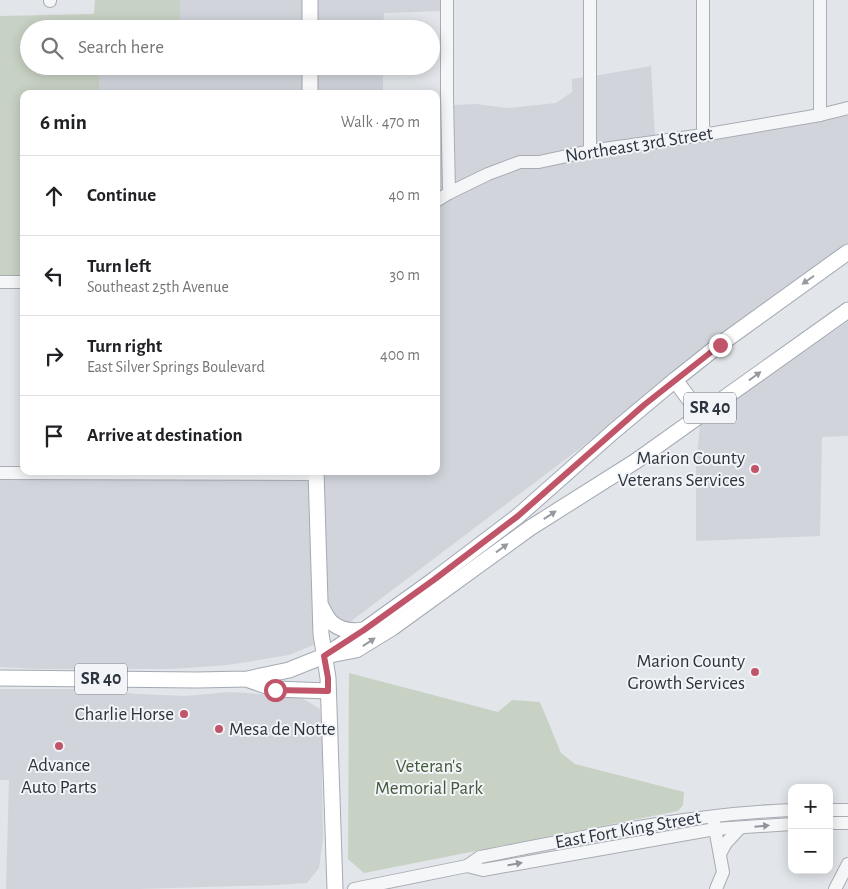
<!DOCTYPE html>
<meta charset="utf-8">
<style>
body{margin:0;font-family:"Alegreya Sans",sans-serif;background:#f2f2f2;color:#202124}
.controls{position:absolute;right:15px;bottom:15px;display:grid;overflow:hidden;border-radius:10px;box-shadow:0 2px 12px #0003}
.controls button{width:45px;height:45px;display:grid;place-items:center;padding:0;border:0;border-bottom:1px solid #e0e0e0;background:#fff;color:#202124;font:25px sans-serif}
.stop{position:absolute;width:15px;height:15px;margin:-11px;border:4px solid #c05569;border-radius:50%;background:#fff}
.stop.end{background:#c05569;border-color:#fff;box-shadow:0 1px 5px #0008}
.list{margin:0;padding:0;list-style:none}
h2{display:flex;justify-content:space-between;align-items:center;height:65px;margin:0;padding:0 20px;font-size:21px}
h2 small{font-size:16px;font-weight:400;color:#757577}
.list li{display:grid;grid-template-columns:32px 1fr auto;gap:15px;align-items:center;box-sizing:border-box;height:80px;padding:0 20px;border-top:1px solid #e0e0e0}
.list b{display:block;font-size:19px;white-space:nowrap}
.list p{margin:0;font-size:16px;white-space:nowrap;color:#757577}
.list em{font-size:16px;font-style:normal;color:#757577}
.icon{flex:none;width:28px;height:28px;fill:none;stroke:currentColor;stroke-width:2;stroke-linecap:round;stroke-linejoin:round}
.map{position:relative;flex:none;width:848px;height:889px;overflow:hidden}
.search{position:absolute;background:#fff;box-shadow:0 2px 12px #0003;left:20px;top:20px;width:420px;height:55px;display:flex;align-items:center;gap:12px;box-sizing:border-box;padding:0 18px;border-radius:28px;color:#757577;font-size:19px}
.panel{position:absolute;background:#fff;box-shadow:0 2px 12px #0003;left:20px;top:90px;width:420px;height:385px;border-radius:10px}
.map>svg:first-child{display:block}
.built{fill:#d1d4db}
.green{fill:#c8d2c4}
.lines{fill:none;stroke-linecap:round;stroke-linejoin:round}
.minor-casing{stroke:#a8acb3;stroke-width:14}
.major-casing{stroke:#a3aab4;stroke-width:17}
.minor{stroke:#f5f6f8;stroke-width:12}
.major{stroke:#fff;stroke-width:15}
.oneway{fill:#969a9f}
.oneway2{fill:#90959c}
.route{stroke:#c05569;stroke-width:6}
.poi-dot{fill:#c05569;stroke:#f2f4f7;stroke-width:2}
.labels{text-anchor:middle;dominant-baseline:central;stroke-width:4;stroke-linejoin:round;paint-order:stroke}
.shield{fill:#f2f4f7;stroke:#676e76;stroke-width:1}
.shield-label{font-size:18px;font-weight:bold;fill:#2c343f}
.street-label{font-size:19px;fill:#2c343f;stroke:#f2f4f7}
.poi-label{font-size:19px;fill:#2c343f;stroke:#f2f4f7;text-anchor:end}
.park-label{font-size:19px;fill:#425a3b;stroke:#f2f4f7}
</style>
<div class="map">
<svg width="848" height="889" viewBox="0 0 848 889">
<rect width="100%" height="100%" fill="#e2e5e9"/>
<g class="built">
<polygon points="180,0 305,0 306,29 180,29"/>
<polygon points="314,0 443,0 443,11 384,13 383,29 314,29"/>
<rect x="99" y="66" width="207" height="28"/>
<rect x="315" y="66" width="68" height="28"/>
<polygon points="651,66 655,137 594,145 594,76"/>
<polygon points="585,77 585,147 453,186 452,105 476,104 507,108 556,103 572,92 572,79"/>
<polygon points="436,106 443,106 445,190 436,196"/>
<polygon points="848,113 848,246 346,625 335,619 324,603 321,471 436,471 436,207 450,198 490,179 521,167"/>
<polygon points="848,321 848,436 822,437 820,536 696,541 696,467 700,424"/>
<polygon points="0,478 312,479 318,643 289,655 228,665 172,669 38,669 0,667"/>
<polygon points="0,689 88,689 137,694 185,696 230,692 300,697 320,709 323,743 322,781 323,838 319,868 307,883 276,885 138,889 6,889 9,780 0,780"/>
</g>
<g class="green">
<polygon points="95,0 180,0 180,29 29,29 29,66 99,66 99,94 24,94 24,277 0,277 0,16 94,14"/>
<polygon points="349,673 498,712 512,700 540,702 561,753 575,764 684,792 683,805 678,811 364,873 348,859"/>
</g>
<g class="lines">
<g class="minor-casing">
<g id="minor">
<polyline points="447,0 447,97 449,193"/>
<polyline points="590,0 590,151"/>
<polyline points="50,1 50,0"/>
<polyline points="820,115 820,0"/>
<polyline points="703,135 703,0"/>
<polyline points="436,201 449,193 488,174 520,162 539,162 590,151 703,135 820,115 848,108"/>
<polyline points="0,282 24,282"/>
<polyline points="0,473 317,474"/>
<polyline points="829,810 848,810"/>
<polyline points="714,823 723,872 716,889"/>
<polyline points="829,823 848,823"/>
<polyline points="720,854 726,843 740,828"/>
<polyline points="467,866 483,870 715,829 792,824"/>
<path d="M 354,889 L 467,866 L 480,857 C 583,837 686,814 792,810"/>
<polyline points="835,889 848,864"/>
</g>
</g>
<g class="major-casing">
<g id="major">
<polyline points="310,0 310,29"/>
<polyline points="310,66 310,94"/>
<polyline points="675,380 701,415"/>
<polyline points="316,471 321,634 328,678 335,889"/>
<path d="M 321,606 C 324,611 327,619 332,623 C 341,630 353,632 364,630"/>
<polyline points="330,655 356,650 392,628 530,528 636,461 848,310"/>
<polyline points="0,678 197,680 247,679 289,670 324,656 364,630 435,579 518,516 614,431 675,380 719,345 848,252"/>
<polyline points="249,680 275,689 328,691"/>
</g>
</g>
<use href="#minor" class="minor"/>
<use href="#major" class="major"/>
</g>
<defs><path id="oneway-solid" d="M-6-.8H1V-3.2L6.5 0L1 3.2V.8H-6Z" transform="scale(1.25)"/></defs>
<g class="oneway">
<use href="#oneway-solid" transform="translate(808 280) rotate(145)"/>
<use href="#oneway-solid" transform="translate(755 376) rotate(-36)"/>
<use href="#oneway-solid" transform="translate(550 515) rotate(-33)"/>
<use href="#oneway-solid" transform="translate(502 548) rotate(-36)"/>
<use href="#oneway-solid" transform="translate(369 642) rotate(-33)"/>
</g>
<g class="oneway2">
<use href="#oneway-solid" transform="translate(762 826) rotate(-5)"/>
<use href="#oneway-solid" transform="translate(515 864) rotate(-10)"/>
</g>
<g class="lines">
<polyline class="route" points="275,690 328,691 328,678 324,656 364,630 435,579 518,516 644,405 720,345"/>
</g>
<g class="poi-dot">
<circle cx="755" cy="469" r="5"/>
<circle cx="755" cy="672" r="5"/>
<circle cx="184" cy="714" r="5"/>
<circle cx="219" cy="729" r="5"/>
<circle cx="59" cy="746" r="5"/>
</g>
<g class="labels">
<g class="shield">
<rect x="684" y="392.5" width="52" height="31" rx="4"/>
<rect x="75" y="663.5" width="52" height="31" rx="4"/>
</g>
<g class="shield-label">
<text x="710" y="408">SR 40</text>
<text x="101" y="679">SR 40</text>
</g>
<g class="street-label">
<text transform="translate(639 145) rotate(-9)">Northeast 3rd Street</text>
<text transform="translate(628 830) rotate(-10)">East Fort King Street</text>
</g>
<g class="poi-label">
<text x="745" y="458">Marion County<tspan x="745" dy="22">Veterans Services</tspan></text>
<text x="745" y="661">Marion County<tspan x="745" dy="22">Growth Services</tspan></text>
<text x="174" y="714">Charlie Horse</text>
<text x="229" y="729" text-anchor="start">Mesa de Notte</text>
<text x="59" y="765" text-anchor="middle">Advance<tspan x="59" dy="22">Auto Parts</tspan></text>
</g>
<g class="park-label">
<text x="429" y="766">Veteran's<tspan x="429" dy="22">Memorial Park</tspan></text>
</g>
</g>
</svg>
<div class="controls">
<button>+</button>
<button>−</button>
</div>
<div class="stop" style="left:275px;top:690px"></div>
<div class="stop end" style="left:720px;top:345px"></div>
<div class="search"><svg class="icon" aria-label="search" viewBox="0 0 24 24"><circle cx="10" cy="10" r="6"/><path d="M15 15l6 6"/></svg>Search here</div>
<section class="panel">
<h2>6 min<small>Walk · 470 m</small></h2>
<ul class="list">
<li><svg class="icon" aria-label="ahead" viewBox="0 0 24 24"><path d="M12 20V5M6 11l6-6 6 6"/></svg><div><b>Continue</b></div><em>40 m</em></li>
<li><svg class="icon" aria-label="left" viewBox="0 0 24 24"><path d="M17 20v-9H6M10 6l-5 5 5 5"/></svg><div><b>Turn left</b><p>Southeast 25th Avenue</p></div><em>30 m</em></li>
<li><svg class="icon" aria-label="right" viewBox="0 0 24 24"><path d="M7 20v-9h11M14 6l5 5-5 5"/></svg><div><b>Turn right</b><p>East Silver Springs Boulevard</p></div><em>400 m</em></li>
<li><svg class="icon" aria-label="arrive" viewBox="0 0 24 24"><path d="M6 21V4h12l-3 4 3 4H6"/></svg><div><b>Arrive at destination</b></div></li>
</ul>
</section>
</div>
